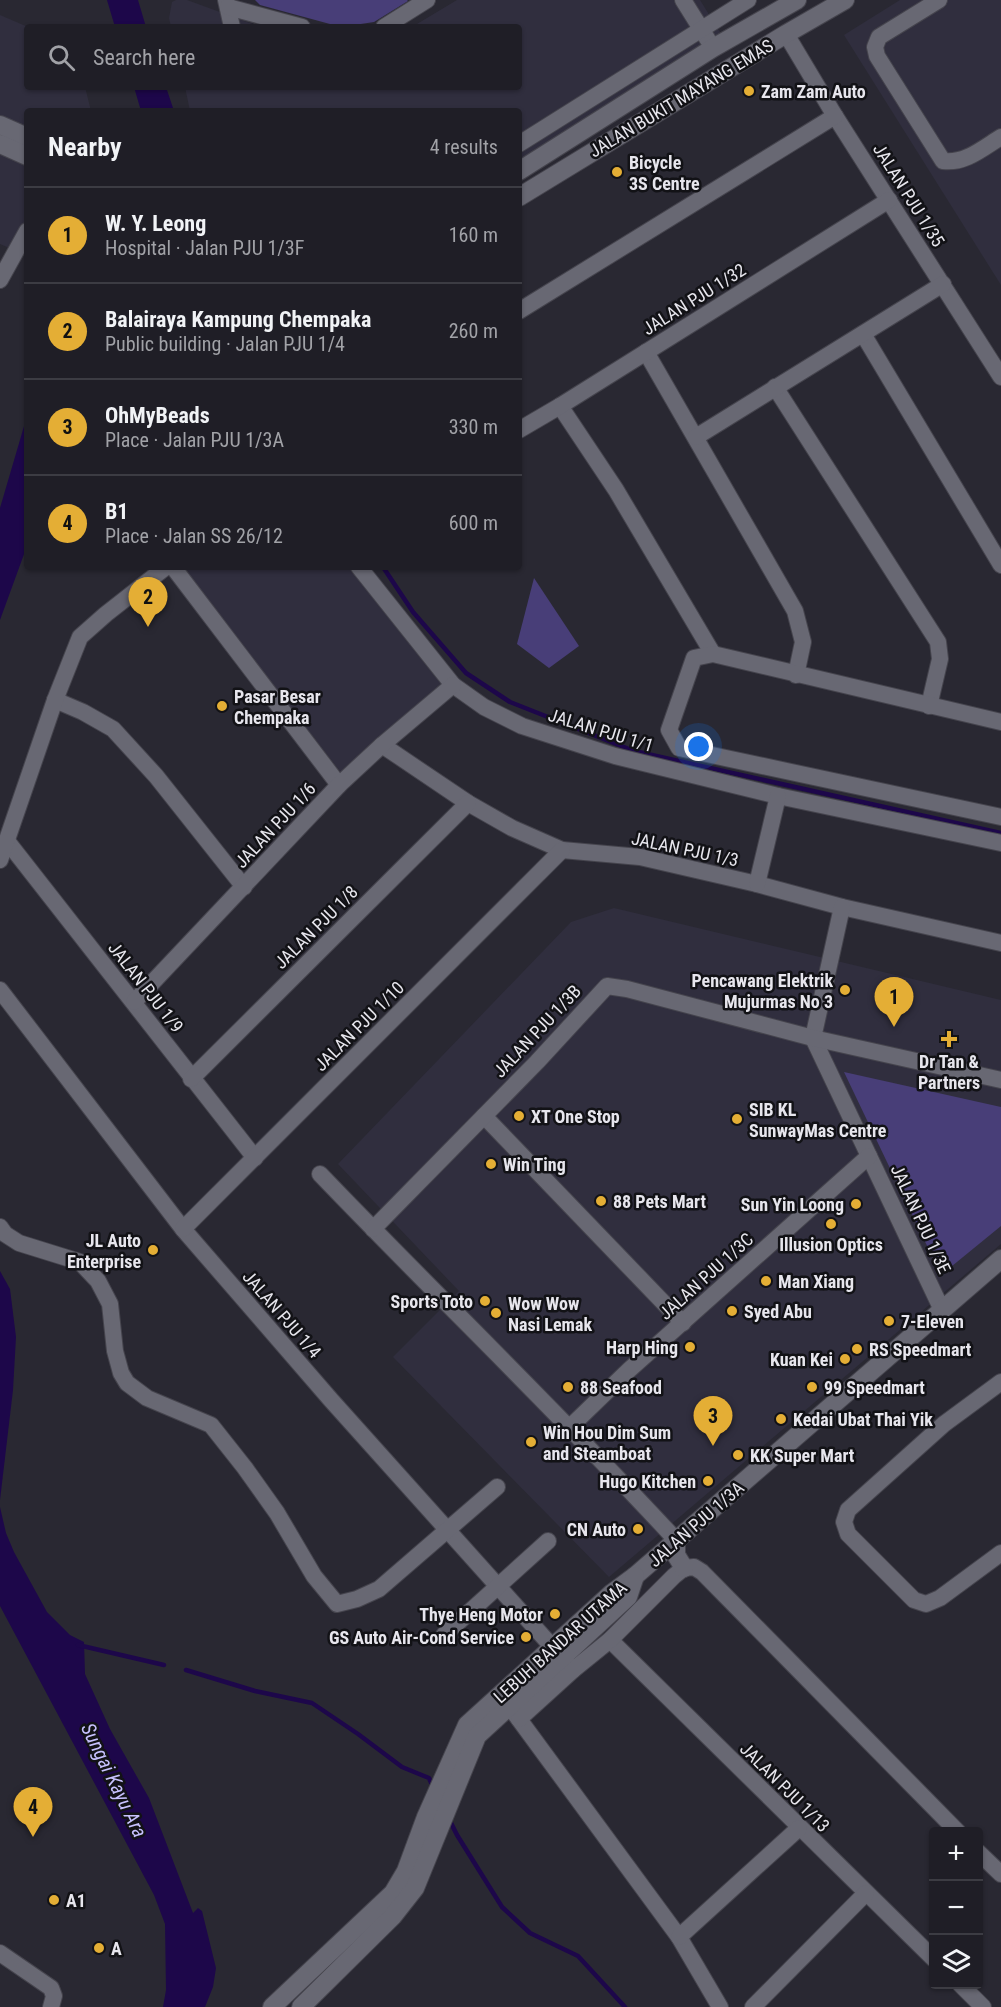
<!DOCTYPE html>
<meta charset="utf-8">
<style>
body{margin:0;font-family:"Roboto Condensed",sans-serif;background:#2c2b32;color:#f1f3f6}
.controls{position:absolute;right:18px;bottom:18px;display:grid;overflow:hidden;border-radius:6px;box-shadow:0 2px 4px #0004}
.controls button{width:54px;height:54px;display:grid;place-items:center;padding:0;border:0;border-bottom:2px solid #3c3c43;background:#1f1e26;color:#f1f3f6;font:30px sans-serif}
.you{position:absolute;left:699px;top:747px;width:21px;height:21px;margin:-15px;border:4px solid #fff;border-radius:50%;background:#1a73e8;box-shadow:0 0 0 9px #1a73e833}
.badge{display:grid;place-items:center;width:39px;height:39px;border-radius:50%;background:#e4ae35;color:#111;font-size:20px;font-weight:700}
.pin{position:absolute;translate:-50% -50px;filter:drop-shadow(0 2px 3px #0008)}
.pin::after{content:'';position:absolute;top:32px;width:21px;height:18px;background:inherit;clip-path:polygon(0 0,100% 0,50% 100%)}
.list{margin:0;padding:0;list-style:none}
h2{display:flex;justify-content:space-between;align-items:center;height:78px;margin:0;padding:0 24px;font-size:26px}
h2 small{font-size:20px;font-weight:400;color:#a1a2a7}
.list li{display:grid;grid-template-columns:39px 1fr auto;gap:18px;align-items:center;box-sizing:border-box;height:96px;padding:0 24px;border-top:2px solid #3c3c43}
.list b{display:block;font-size:22px;white-space:nowrap}
.list p{margin:0;font-size:20px;white-space:nowrap;color:#a1a2a7}
.list em{font-size:20px;font-style:normal;color:#a1a2a7}
.icon{flex:none;width:33px;height:33px;fill:none;stroke:currentColor;stroke-width:2;stroke-linecap:round;stroke-linejoin:round}
.map{position:relative;flex:none;width:1001px;height:2007px;overflow:hidden}
.search{position:absolute;background:#1f1e26;box-shadow:0 2px 4px #0004;left:24px;top:24px;width:498px;height:66px;display:flex;align-items:center;gap:15px;box-sizing:border-box;padding:0 21px;border-radius:6px;color:#a1a2a7;font-size:22px}
.panel{position:absolute;background:#1f1e26;box-shadow:0 2px 4px #0004;left:24px;top:108px;width:498px;height:462px;border-radius:6px}
.map>svg:first-child{display:block}
.built{fill:#302e3e}
.green{fill:#483e78}
.water{fill:#1d074a}
.lines{fill:none;stroke-linecap:round;stroke-linejoin:round}
.stream{stroke:#1d074a;stroke-width:4.5}
.street-casing{stroke:#45444d;stroke-width:18}
.secondary-casing{stroke:#45444d;stroke-width:20}
.street{stroke:#686873;stroke-width:16}
.secondary{stroke:#686873;stroke-width:18}
.poi-dot{fill:#e4ae35;stroke:#121216;stroke-width:2}
.labels{text-anchor:middle;dominant-baseline:central;stroke-width:5;stroke-linejoin:round;paint-order:stroke}
.poi-label{font-size:18px;font-weight:bold;fill:#e7e6ed;stroke:#121216;text-anchor:start}
.street-label{font-size:18px;fill:#e7e6ed;stroke:#121216}
.water-label{font-size:20px;font-style:italic;fill:#c7c1fe;stroke:#121216}
</style>
<div class="map">
<svg width="1001" height="2007" viewBox="0 0 1001 2007">
<rect width="100%" height="100%" fill="#292832"/>
<g class="built">
<polygon points="176,0 187,0 261,27 171,27 169,18 172,2"/>
<polygon points="457,0 700,0 723,37 519,161 519,111 190,111 185,87 519,87 519,27 412,27"/>
<polygon points="900,0 1001,0 1001,285 844,35"/>
<polygon points="0,15 28,27 27,87 85,87 91,111 27,111 26,255 0,244"/>
<polygon points="182,567 353,567 444,686 342,774"/>
<polygon points="614,908 1001,1000 1001,1244 609,1577 393,1357 459,1291 338,1164 571,922"/>
</g>
<g class="green">
<polygon points="255,0 407,0 408,1 374,22 341,27 260,5"/>
<polygon points="534,578 579,646 549,668 517,644"/>
<polygon points="844,1072 1001,1107 1001,1226 941,1275"/>
</g>
<g class="water">
<polygon points="107,0 138,0 146,27 115,27"/>
<polygon points="134,87 166,87 174,111 141,111"/>
<polygon points="27,416 27,546 0,620 0,508"/>
<polygon points="0,1271 10,1289 16,1337 13,1390 0,1500"/>
<polygon points="0,1507 6,1533 14,1552 47,1612 70,1635 84,1642 85,1674 110,1729 149,1798 193,1913 198,1908 202,1911 216,1968 213,1987 205,2007 163,2007 166,1990 165,1924 154,1895 0,1606"/>
</g>
<g class="lines">
<g class="stream">
<polyline points="383,567 413,612 466,673 510,702 634,751 1001,833"/>
<polyline points="78,1645 164,1665"/>
<polyline points="186,1670 255,1691 312,1703 358,1734 402,1767 429,1778 433,1787"/>
<polyline points="449,1819 457,1835 502,1907 530,1933 578,1956 625,2007"/>
</g>
<g class="street-casing">
<g id="street">
<polyline points="226,0 232,27"/>
<polyline points="683,0 708,40"/>
<path d="M 939,0 L 879,37 L 875,47 L 877,56 L 943,161 C 965,164 983,148 1001,137"/>
<polyline points="228,7 302,27"/>
<polyline points="384,27 427,0"/>
<polyline points="786,34 835,116 1001,377"/>
<polyline points="519,144 748,0"/>
<polyline points="0,280 27,231"/>
<polyline points="519,311 835,116"/>
<polyline points="863,334 1001,565"/>
<polyline points="646,352 795,611 803,642 796,675"/>
<polyline points="775,387 938,642 940,659 929,706"/>
<polyline points="560,406 616,490 713,654"/>
<polyline points="519,430 560,406 889,200"/>
<polyline points="696,437 943,284"/>
<polyline points="173,567 339,785"/>
<polyline points="359,567 453,685 484,707 522,726 615,756 778,796 1001,843"/>
<polyline points="55,700 83,712 113,729 156,776 244,887"/>
<polyline points="1001,722 713,654 694,658 669,730 679,748 1001,817"/>
<polyline points="382,745 468,803 512,828 562,850 640,857 757,884 842,907 1001,943"/>
<polyline points="7,841 255,1158"/>
<polyline points="0,860 55,700 80,637 106,614 166,567"/>
<polyline points="757,884 778,796"/>
<polyline points="842,907 813,1038 942,1310"/>
<polyline points="0,990 183,1229 331,1400 573,1670"/>
<polyline points="134,1002 339,785 382,745 453,685"/>
<polyline points="191,1079 468,803"/>
<polyline points="484,1116 683,1323"/>
<path d="M 320,1174 C 438,1297 561,1415 676,1540"/>
<polyline points="0,1227 5,1234 19,1243 80,1262 98,1281 110,1304 115,1351 121,1373 127,1383 147,1398 211,1425 245,1468 277,1513 314,1576 337,1604 357,1599 379,1589 497,1487"/>
<polyline points="183,1229 562,850"/>
<polyline points="373,1229 537,1062 607,986 627,989 813,1038 1001,1080"/>
<polyline points="1001,1382 944,1424 848,1510 844,1522 848,1534 914,1600 926,1604 940,1598 1001,1553"/>
<polyline points="570,1427 629,1370 869,1156"/>
<polyline points="444,1635 548,1541"/>
<polyline points="610,1640 934,1959"/>
<polyline points="513,1711 679,1937 720,2007"/>
<polyline points="519,1719 573,1670 610,1640 674,1576 684,1568 694,1567 702,1572 958,1832"/>
<polyline points="978,1852 1001,1874"/>
<polyline points="679,1937 799,1828"/>
<polyline points="0,1953 51,1988 54,1996 51,2007"/>
<polyline points="960,1984 983,2007"/>
<polyline points="753,2007 866,1893"/>
</g>
</g>
<g class="secondary-casing">
<g id="secondary">
<polyline points="0,125 27,137"/>
<polyline points="0,144 27,156"/>
<polyline points="519,171 713,48 797,0"/>
<polyline points="519,197 786,34 845,0"/>
<polyline points="676,1540 676,1555 684,1568"/>
<polyline points="272,2007 393,1893 406,1871 426,1817 467,1725 612,1593 635,1576 1001,1259"/>
<polyline points="301,2007 393,1916 415,1888 477,1736 628,1597 635,1576"/>
</g>
</g>
<use href="#street" class="street"/>
<use href="#secondary" class="secondary"/>
</g>
<g class="poi-dot">
<circle cx="749" cy="91" r="6"/>
<circle cx="617" cy="172" r="6"/>
<circle cx="222" cy="706" r="6"/>
<circle cx="845" cy="990" r="6"/>
<path d="M946 1030h6v6h6v6h-6v6h-6v-6h-6v-6h6z"/>
<circle cx="519" cy="1116" r="6"/>
<circle cx="737" cy="1119" r="6"/>
<circle cx="491" cy="1164" r="6"/>
<circle cx="601" cy="1201" r="6"/>
<circle cx="856" cy="1204" r="6"/>
<circle cx="831" cy="1224" r="6"/>
<circle cx="153" cy="1250" r="6"/>
<circle cx="766" cy="1281" r="6"/>
<circle cx="485" cy="1301" r="6"/>
<circle cx="732" cy="1311" r="6"/>
<circle cx="496" cy="1313" r="6"/>
<circle cx="889" cy="1321" r="6"/>
<circle cx="690" cy="1347" r="6"/>
<circle cx="857" cy="1349" r="6"/>
<circle cx="845" cy="1359" r="6"/>
<circle cx="568" cy="1387" r="6"/>
<circle cx="812" cy="1387" r="6"/>
<circle cx="781" cy="1419" r="6"/>
<circle cx="531" cy="1442" r="6"/>
<circle cx="738" cy="1455" r="6"/>
<circle cx="708" cy="1481" r="6"/>
<circle cx="638" cy="1529" r="6"/>
<circle cx="555" cy="1614" r="6"/>
<circle cx="526" cy="1637" r="6"/>
<circle cx="54" cy="1900" r="6"/>
<circle cx="99" cy="1948" r="6"/>
</g>
<g class="labels">
<g class="poi-label">
<text x="761" y="91">Zam Zam Auto</text>
<text x="629" y="162">Bicycle<tspan x="629" dy="21">3S Centre</tspan></text>
<text x="234" y="696">Pasar Besar<tspan x="234" dy="21">Chempaka</tspan></text>
<text x="833" y="980" text-anchor="end">Pencawang Elektrik<tspan x="833" dy="21">Mujurmas No 3</tspan></text>
<text x="949" y="1061" text-anchor="middle">Dr Tan &amp;<tspan x="949" dy="21">Partners</tspan></text>
<text x="749" y="1109">SIB KL<tspan x="749" dy="21">SunwayMas Centre</tspan></text>
<text x="531" y="1116">XT One Stop</text>
<text x="503" y="1164">Win Ting</text>
<text x="613" y="1201">88 Pets Mart</text>
<text x="844" y="1204" text-anchor="end">Sun Yin Loong</text>
<text x="141" y="1240" text-anchor="end">JL Auto<tspan x="141" dy="21">Enterprise</tspan></text>
<text x="831" y="1244" text-anchor="middle">Illusion Optics</text>
<text x="778" y="1281">Man Xiang</text>
<text x="473" y="1301" text-anchor="end">Sports Toto</text>
<text x="508" y="1303">Wow Wow<tspan x="508" dy="21">Nasi Lemak</tspan></text>
<text x="744" y="1311">Syed Abu</text>
<text x="901" y="1321">7-Eleven</text>
<text x="678" y="1347" text-anchor="end">Harp Hing</text>
<text x="869" y="1349">RS Speedmart</text>
<text x="833" y="1359" text-anchor="end">Kuan Kei</text>
<text x="580" y="1387">88 Seafood</text>
<text x="824" y="1387">99 Speedmart</text>
<text x="793" y="1419">Kedai Ubat Thai Yik</text>
<text x="543" y="1432">Win Hou Dim Sum<tspan x="543" dy="21">and Steamboat</tspan></text>
<text x="750" y="1455">KK Super Mart</text>
<text x="696" y="1481" text-anchor="end">Hugo Kitchen</text>
<text x="626" y="1529" text-anchor="end">CN Auto</text>
<text x="543" y="1614" text-anchor="end">Thye Heng Motor</text>
<text x="514" y="1637" text-anchor="end">GS Auto Air-Cond Service</text>
<text x="66" y="1900">A1</text>
<text x="111" y="1948">A</text>
</g>
<g class="street-label">
<text transform="translate(681 98) rotate(-31)">JALAN BUKIT MAYANG EMAS</text>
<text transform="translate(909 195) rotate(58)">JALAN PJU 1/35</text>
<text transform="translate(694 299) rotate(-32)">JALAN PJU 1/32</text>
<text transform="translate(601 730) rotate(17)">JALAN PJU 1/1</text>
<text transform="translate(275 825) rotate(-47)">JALAN PJU 1/6</text>
<text transform="translate(685 849) rotate(12)">JALAN PJU 1/3</text>
<text transform="translate(316 927) rotate(-45)">JALAN PJU 1/8</text>
<text transform="translate(146 987) rotate(52)">JALAN PJU 1/9</text>
<text transform="translate(359 1026) rotate(-45)">JALAN PJU 1/10</text>
<text transform="translate(537 1031) rotate(-47)">JALAN PJU 1/3B</text>
<text transform="translate(921 1219) rotate(65)">JALAN PJU 1/3E</text>
<text transform="translate(706 1276) rotate(-42)">JALAN PJU 1/3C</text>
<text transform="translate(282 1314) rotate(49)">JALAN PJU 1/4</text>
<text transform="translate(696 1524) rotate(-41)">JALAN PJU 1/3A</text>
<text transform="translate(560 1642) rotate(-42)">LEBUH BANDAR UTAMA</text>
<text transform="translate(785 1787) rotate(45)">JALAN PJU 1/13</text>
</g>
<g class="water-label">
<text transform="translate(114 1780) rotate(64)">Sungai Kayu Ara</text>
</g>
</g>
</svg>
<div class="controls">
<button>+</button>
<button>−</button>
<button><svg class="icon" aria-label="layers" viewBox="0 0 24 24"><path d="M12 4l9 5-9 5-9-5zM3 14l9 5 9-5"/></svg></button>
</div>
<div class="you"></div>
<div class="pin badge" style="left:894px;top:1027px">1</div>
<div class="pin badge" style="left:148px;top:627px">2</div>
<div class="pin badge" style="left:713px;top:1446px">3</div>
<div class="pin badge" style="left:33px;top:1837px">4</div>
<div class="search"><svg class="icon" aria-label="search" viewBox="0 0 24 24"><circle cx="10" cy="10" r="6"/><path d="M15 15l6 6"/></svg>Search here</div>
<section class="panel">
<h2>Nearby<small>4 results</small></h2>
<ul class="list">
<li><span class="badge">1</span><div><b>W. Y. Leong</b><p>Hospital · Jalan PJU 1/3F</p></div><em>160 m</em></li>
<li><span class="badge">2</span><div><b>Balairaya Kampung Chempaka</b><p>Public building · Jalan PJU 1/4</p></div><em>260 m</em></li>
<li><span class="badge">3</span><div><b>OhMyBeads</b><p>Place · Jalan PJU 1/3A</p></div><em>330 m</em></li>
<li><span class="badge">4</span><div><b>B1</b><p>Place · Jalan SS 26/12</p></div><em>600 m</em></li>
</ul>
</section>
</div>
